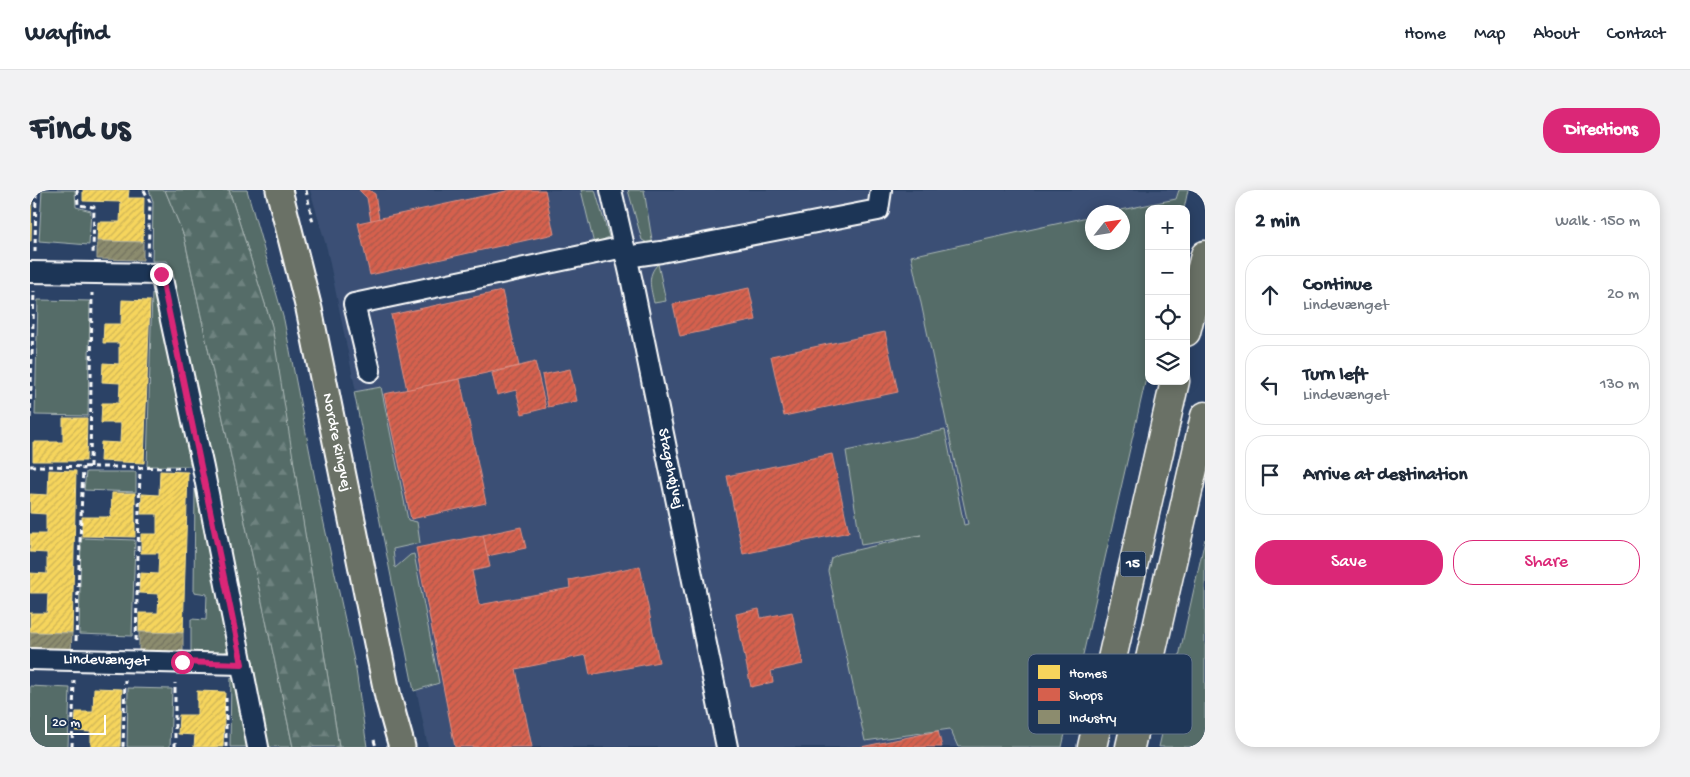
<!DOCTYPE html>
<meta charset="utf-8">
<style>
body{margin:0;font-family:"Gochi Hand",sans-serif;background:#f2f2f3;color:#1f2937}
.controls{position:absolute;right:15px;top:15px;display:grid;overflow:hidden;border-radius:10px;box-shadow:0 2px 12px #0003}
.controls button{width:45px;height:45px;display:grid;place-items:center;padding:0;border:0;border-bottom:1px solid #e0e1e3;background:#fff;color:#1f2937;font:25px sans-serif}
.compass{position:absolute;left:1055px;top:15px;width:45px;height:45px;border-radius:50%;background:#fff;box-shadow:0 2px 12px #0003;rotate:60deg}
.scale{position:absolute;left:15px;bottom:12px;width:61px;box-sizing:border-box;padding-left:5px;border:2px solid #fff;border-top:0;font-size:14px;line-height:18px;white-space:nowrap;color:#fff;-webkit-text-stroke:4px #1d3557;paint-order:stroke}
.stop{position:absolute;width:15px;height:15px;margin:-11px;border:4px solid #db2777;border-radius:50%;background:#fff}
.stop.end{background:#db2777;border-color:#fff;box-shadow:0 1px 5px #0008}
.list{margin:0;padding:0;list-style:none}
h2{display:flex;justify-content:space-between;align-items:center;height:65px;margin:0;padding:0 20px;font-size:21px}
h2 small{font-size:16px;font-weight:400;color:#747a83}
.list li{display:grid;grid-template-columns:32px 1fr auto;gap:15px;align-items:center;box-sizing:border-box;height:80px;margin:0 10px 10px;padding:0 10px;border:1px solid #e0e1e3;border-radius:20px}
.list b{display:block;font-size:19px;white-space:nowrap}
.list p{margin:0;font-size:16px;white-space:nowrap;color:#747a83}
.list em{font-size:16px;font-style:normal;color:#747a83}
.actions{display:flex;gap:10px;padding:15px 20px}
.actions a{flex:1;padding:11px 0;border:1px solid #db2777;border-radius:20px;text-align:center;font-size:18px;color:#db2777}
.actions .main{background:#db2777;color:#fff}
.icon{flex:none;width:28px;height:28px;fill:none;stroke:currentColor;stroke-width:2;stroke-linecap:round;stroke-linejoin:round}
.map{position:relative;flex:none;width:1175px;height:557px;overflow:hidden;border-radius:20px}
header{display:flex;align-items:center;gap:30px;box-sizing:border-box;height:70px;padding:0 25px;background:#fff;border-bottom:1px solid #e0e1e3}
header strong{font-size:24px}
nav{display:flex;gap:28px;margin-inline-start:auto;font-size:18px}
.intro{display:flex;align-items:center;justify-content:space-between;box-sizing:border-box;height:120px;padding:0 30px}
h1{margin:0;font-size:35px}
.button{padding:12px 22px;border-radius:20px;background:#db2777;color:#fff;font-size:18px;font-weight:700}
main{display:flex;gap:30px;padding:0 30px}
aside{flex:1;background:#fff;border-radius:20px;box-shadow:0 2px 12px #0003}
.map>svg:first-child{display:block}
.built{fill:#3a5074;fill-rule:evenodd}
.grass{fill:#546c68;stroke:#aab6b4}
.forest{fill:url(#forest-firs);stroke:#aab6b4}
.homes{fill:url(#homes-hatch);stroke:#f9e28d}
.shops{fill:url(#shops-hatch);stroke:#e29082}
.industry{fill:url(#industry-hatch);stroke:#aeae9a}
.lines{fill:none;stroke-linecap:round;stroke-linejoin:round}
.minor-casing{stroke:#fff;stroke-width:24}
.major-casing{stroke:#fff;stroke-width:29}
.highway-casing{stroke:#fff;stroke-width:31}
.path{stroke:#fff;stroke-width:3;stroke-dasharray:5 4;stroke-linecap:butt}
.minor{stroke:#1d3557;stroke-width:20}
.major{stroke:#6a7166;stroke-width:25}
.highway{stroke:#6a7166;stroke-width:28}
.route{stroke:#db2777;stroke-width:6}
.labels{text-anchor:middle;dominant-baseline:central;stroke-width:5;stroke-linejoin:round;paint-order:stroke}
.shield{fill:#1d3557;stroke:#bbc2cd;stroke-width:1}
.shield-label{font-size:15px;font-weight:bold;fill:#fff}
.street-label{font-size:16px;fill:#fff;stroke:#1d3557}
.key{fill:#1d3557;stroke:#617289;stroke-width:1}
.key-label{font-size:14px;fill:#fff}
</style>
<header>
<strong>Wayfind</strong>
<nav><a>Home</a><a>Map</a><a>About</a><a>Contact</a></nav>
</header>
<div class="intro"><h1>Find us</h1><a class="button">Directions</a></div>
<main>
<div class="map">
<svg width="1175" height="557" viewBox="0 0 1175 557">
<defs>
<pattern id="forest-firs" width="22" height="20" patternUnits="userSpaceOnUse" patternTransform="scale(1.25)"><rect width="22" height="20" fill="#546c68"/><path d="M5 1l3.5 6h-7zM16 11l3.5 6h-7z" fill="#6e827f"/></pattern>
<pattern id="homes-hatch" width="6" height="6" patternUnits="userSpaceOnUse" patternTransform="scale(1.25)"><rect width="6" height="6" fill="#f6d55c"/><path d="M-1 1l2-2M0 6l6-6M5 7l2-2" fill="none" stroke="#ccb358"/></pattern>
<pattern id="shops-hatch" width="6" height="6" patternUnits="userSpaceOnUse" patternTransform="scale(1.25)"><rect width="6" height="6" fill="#d6604d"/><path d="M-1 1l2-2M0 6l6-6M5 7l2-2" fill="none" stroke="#a6594d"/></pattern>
<pattern id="industry-hatch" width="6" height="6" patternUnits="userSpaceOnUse" patternTransform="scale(1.25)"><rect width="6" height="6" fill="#8c8c6e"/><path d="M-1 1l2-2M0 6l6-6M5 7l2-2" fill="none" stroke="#727260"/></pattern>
</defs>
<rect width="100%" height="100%" fill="#2b4266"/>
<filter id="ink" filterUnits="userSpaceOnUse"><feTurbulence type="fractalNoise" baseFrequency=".02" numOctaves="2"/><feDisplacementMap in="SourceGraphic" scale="10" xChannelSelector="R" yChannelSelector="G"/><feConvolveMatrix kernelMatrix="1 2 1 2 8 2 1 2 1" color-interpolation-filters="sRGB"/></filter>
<g filter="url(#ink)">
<path class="built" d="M 280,0 L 1156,0 L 1152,19 L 1119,19 L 1119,169 L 1032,557 L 398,557 L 297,59 ZM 1062,22 L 1092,22 L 1092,52 L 1062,52 Z"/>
<g class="grass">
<polygon points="12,0 45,0 46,17 61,21 59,55 9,51"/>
<polygon points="119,0 135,0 154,46 263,557 238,557 140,77 137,71 122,71 123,11"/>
<polygon points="199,0 217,0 254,130 291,320 326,480 337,557 309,557 241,133"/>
<polygon points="551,0 565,0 579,47 564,54"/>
<polygon points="598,0 614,0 623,56 612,50"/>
<polygon points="1149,0 1158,0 1154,19 1119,19 1119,175 1032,557 928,557 920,539 835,551 798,381 801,368 809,364 891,345 831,355 816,261 915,240 934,335 938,334 881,66 1062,26 1062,52 1092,52 1092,22 1081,22 1146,9"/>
<path d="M 628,74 L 636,111 L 624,113 C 621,98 616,86 628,74 Z"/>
<polygon points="122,103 126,106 162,276 117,276"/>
<polygon points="8,110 60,111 58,226 5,225"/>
<polygon points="351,197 378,330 387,332 390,353 363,359 365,378 380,365 384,364 409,493 384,501 324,202"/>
<polygon points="56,282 106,282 106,302 54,300"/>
<polygon points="165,299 198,453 197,461 193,463 161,461 161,429 176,430 177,404 164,402"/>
<polygon points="51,348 105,350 102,446 49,444"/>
<polygon points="1175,349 1175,557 1129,557"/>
<polygon points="201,487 205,492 217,557 200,557"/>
<polygon points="0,496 40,498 38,557 0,557"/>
<polygon points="98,498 142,499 140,557 97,557"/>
</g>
<polygon class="forest" points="135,0 199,0 242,136 309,557 263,557 154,46"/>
<g class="homes">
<polygon points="0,0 2,0 1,51 0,51"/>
<polygon points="53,0 99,0 98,8 114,8 113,52 67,51 68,32 90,32 91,12 53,11"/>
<polygon points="92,110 120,111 114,273 70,271 71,252 90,253 91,233 71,233 72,213 89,213 90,193 72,192 73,173 89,174 89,153 73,153 74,134 91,134"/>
<polygon points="33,228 57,228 56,271 3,271 3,252 33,252"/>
<polygon points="19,280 46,281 42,443 0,442 0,423 17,423 18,403 0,403 0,383 17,384 17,363 0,362 0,344 16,344 16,324 0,323 0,304 18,305"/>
<polygon points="130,281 158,282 153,443 109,442 109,423 128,423 129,404 109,403 110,383 128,384 129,363 111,363 111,344 127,344 127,324 111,324 112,304 129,305"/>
<polygon points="82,303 105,303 105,347 52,346 52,327 81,327"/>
<polygon points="64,498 92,499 90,557 61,557 61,542 45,541 46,522 63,522"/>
<polygon points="167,501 195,502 193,557 164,557 165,545 148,544 149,525 167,525"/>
</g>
<g class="shops">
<polygon points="329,0 339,0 345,4 349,29 341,31 337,8"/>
<polygon points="481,0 515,0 524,44 340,85 328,33"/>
<polygon points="719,98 726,130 650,146 643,114"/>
<polygon points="472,101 489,176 377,200 361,125"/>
<polygon points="855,142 868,202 754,226 741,166"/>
<polygon points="505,172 516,218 492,224 486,200 467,205 462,183"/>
<polygon points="540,179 547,211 518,217 512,185"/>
<polygon points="430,189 456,313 381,329 354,204"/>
<polygon points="802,264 819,342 713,364 697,286"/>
<polygon points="491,337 496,358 457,366 453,345"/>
<polygon points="453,345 460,377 442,381 449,415 540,398 539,390 610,376 629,472 560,485 556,465 486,479 502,557 425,557 386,358"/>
<polygon points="729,419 731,428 762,422 773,474 741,481 743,492 721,497 706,424"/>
<polygon points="908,541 912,557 831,557"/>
</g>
<g class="industry">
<polygon points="67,51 113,52 113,70 67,69"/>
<polygon points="0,442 42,443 41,462 0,459"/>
<polygon points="109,442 153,443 153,462 109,462"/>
</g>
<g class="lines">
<g class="minor-casing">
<g id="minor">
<path id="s1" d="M 581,0 L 602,92 L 697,557"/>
<polyline points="596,67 631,62 848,20 851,0"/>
<polyline points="0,82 131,84 173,278 228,557"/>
<polyline points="340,181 324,114 594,57"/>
<path id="s2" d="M 0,469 L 212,474"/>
</g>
</g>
<g class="major-casing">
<g id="major">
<path id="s3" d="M 249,0 L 279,119 L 358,507 L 372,557"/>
</g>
</g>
<g class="highway-casing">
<g id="highway">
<polyline points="1156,142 1175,65"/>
<polyline points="1062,557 1145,191"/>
<polyline points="1100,557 1175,226"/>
</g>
</g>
<g class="path">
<polyline points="47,0 48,15 64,17 63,64"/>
<polyline points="114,0 120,12 118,66"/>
<polyline points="276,0 283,33"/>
<polyline points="5,62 6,0"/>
<polyline points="0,228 4,101"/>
<polyline points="0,276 154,278"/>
<polyline points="60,277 62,103"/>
<polyline points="46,451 53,277"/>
<polyline points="106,451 110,278"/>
<polyline points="344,550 346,557"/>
<polyline points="42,557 44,490"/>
<polyline points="93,557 95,490"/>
<polyline points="145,557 145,493"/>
<polyline points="196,557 196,508"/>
</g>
<use href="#minor" class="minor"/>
<use href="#major" class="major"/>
<use href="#highway" class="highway"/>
</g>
</g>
<g class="lines" filter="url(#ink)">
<polyline class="route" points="131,84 212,474 152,472"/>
</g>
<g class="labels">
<rect class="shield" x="1090.5" y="361.5" width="25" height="25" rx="4"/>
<g class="shield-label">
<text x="1103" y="374">15</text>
</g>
<g class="street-label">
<text stroke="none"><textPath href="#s3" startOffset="259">Nordre Ringvej</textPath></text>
<text stroke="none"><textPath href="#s1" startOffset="285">Stagehøjvej</textPath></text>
<text stroke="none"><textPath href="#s2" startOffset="76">Lindevænget</textPath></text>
</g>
</g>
<rect x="998" y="464" width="164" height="80" rx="8" class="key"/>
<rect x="1008" y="475" width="22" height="14" fill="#f6d55c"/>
<rect x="1008" y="498" width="22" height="13" fill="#d6604d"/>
<rect x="1008" y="520" width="22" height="14" fill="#8c8c6e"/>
<g class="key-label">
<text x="1039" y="487">Homes</text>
<text x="1039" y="509">Shops</text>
<text x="1039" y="532">Industry</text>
</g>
</svg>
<div class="controls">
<button>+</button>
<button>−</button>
<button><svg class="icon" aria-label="locate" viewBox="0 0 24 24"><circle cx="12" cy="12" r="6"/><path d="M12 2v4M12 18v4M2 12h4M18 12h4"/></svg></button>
<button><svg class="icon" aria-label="layers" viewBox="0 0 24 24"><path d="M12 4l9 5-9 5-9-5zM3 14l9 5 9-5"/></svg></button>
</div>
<svg class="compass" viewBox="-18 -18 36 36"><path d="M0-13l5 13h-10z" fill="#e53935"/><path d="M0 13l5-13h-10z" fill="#747a83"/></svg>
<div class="scale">20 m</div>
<div class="stop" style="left:152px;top:472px"></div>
<div class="stop end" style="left:131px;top:84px"></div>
</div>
<aside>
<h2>2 min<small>Walk · 150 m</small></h2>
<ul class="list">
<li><svg class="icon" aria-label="ahead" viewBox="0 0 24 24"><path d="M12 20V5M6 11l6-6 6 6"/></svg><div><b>Continue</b><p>Lindevænget</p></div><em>20 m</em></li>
<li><svg class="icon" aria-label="left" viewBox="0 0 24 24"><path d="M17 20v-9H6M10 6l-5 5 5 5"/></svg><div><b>Turn left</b><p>Lindevænget</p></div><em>130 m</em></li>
<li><svg class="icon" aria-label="arrive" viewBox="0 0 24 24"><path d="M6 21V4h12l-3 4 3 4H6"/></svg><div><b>Arrive at destination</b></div></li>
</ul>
<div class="actions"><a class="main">Save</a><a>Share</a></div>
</aside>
</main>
